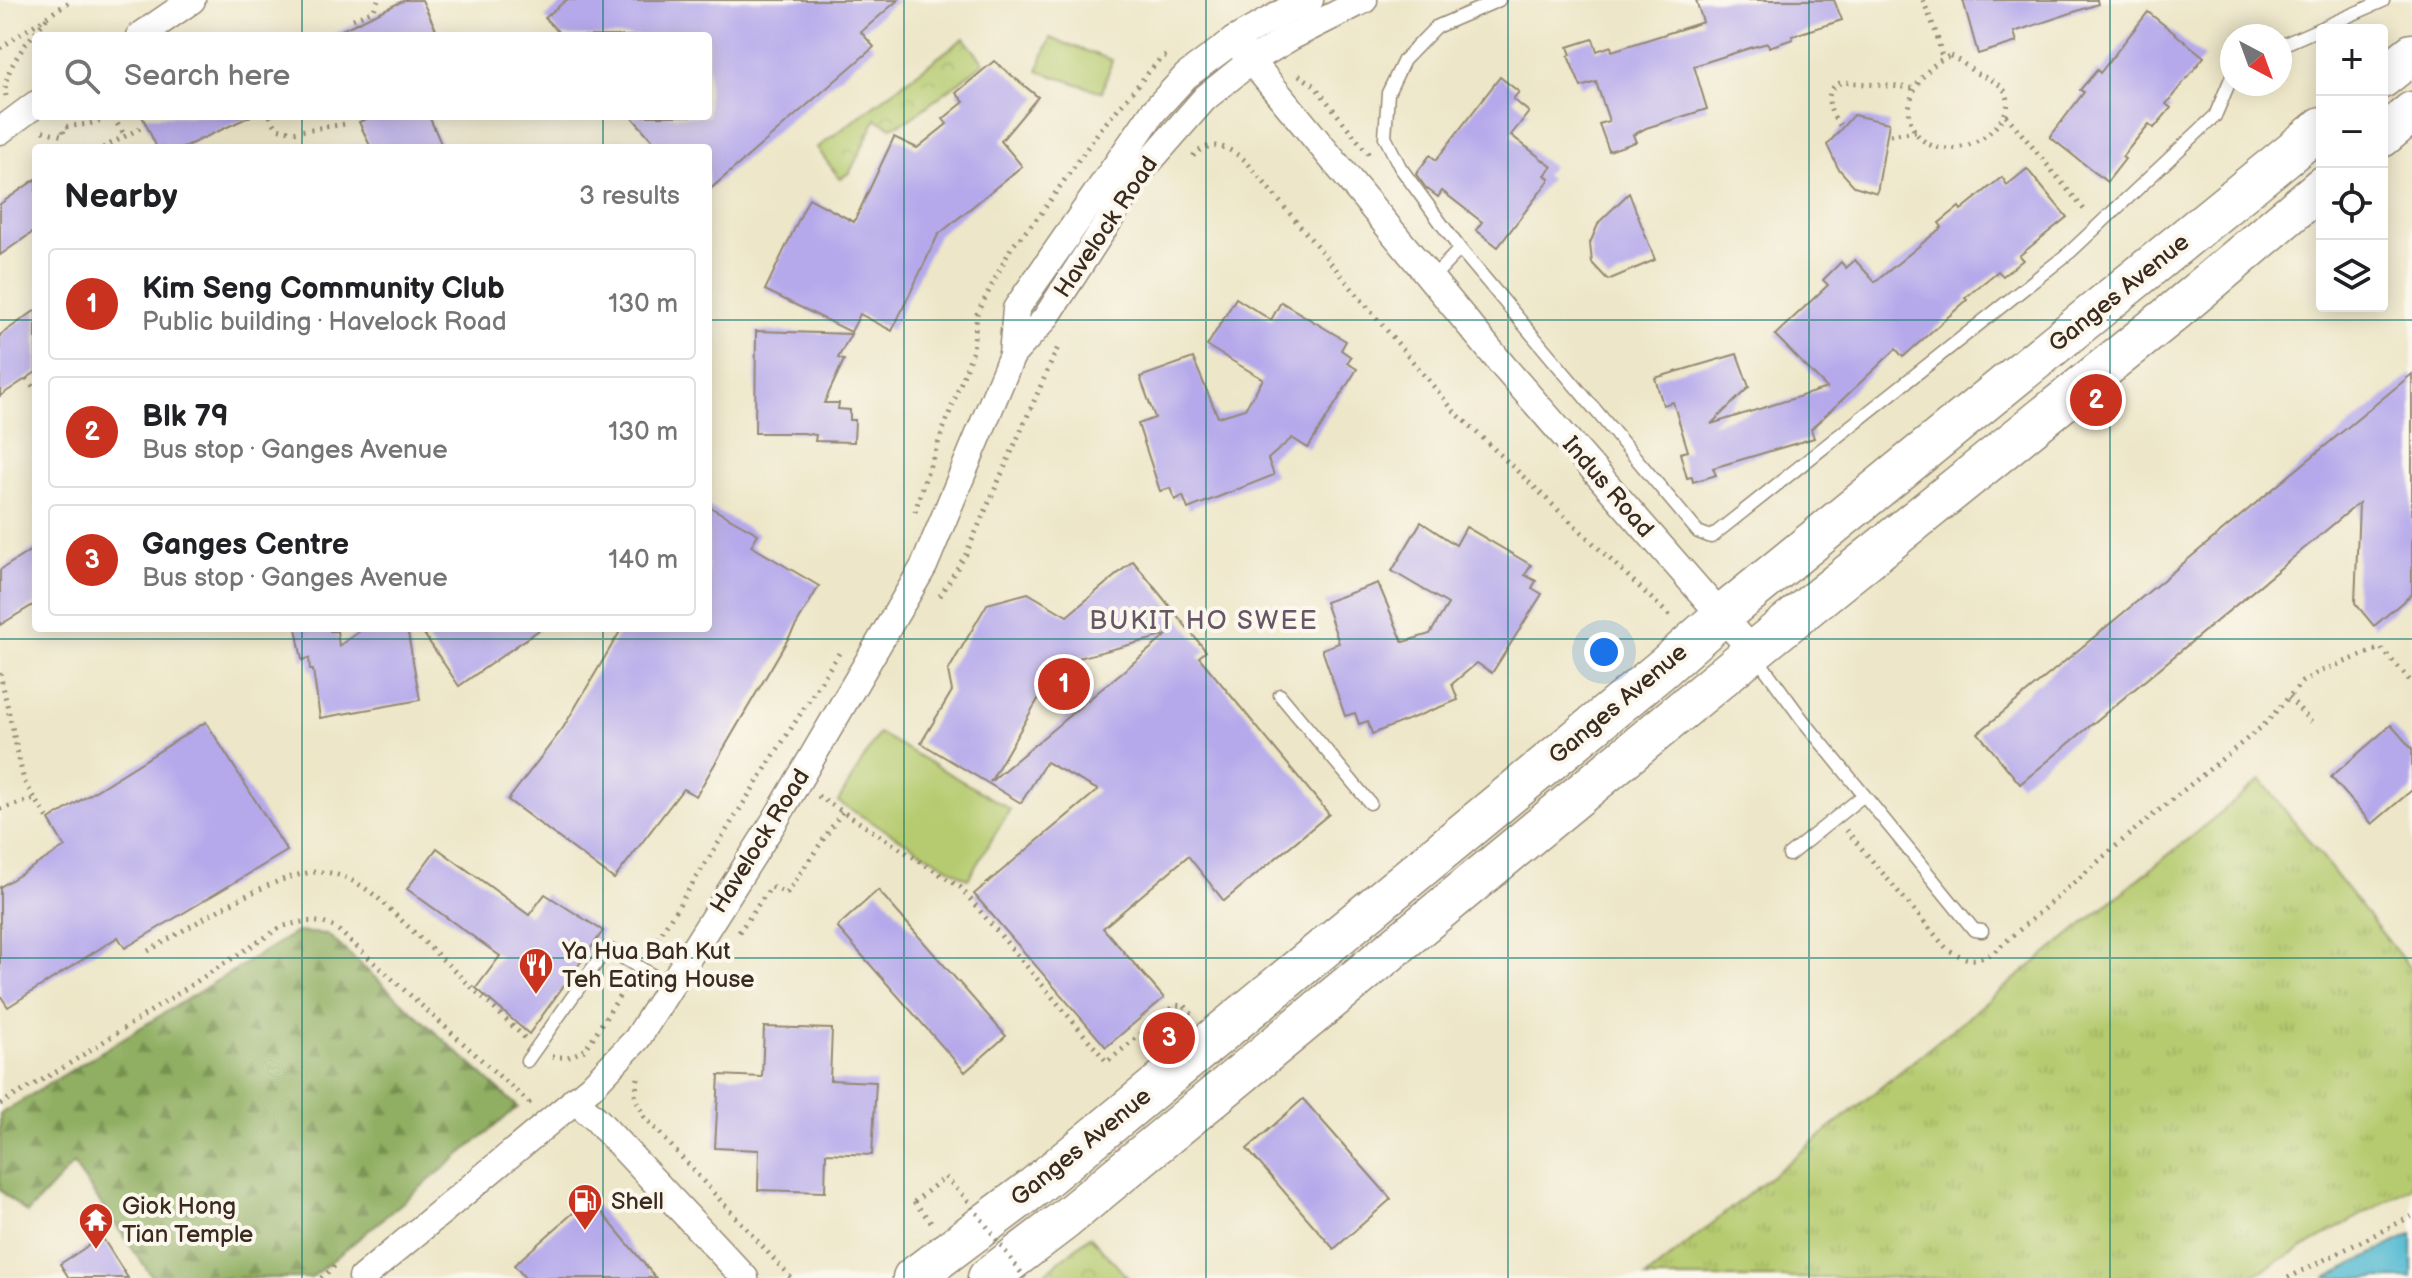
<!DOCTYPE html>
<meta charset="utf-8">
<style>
body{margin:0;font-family:"Balsamiq Sans",sans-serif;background:#f6f6f6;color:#202124}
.controls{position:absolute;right:24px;top:24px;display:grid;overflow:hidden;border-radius:8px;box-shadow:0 4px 20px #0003}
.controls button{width:72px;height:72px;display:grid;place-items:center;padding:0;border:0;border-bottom:2px solid #e0e0e0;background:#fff;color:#202124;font:40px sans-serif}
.compass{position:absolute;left:2220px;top:24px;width:72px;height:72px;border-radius:50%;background:#fff;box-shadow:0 4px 20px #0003;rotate:139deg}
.you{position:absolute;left:1604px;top:652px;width:28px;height:28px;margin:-20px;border:6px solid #fff;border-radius:50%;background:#1a73e8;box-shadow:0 0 0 12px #1a73e833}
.badge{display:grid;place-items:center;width:52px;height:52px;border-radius:50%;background:#c8321e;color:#fff;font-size:26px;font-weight:700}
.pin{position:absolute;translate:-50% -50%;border:4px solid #fff;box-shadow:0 2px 8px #0006}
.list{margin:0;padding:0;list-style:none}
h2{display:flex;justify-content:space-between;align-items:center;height:104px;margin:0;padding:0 32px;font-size:34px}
h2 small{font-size:26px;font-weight:400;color:#757577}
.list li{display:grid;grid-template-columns:52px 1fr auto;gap:24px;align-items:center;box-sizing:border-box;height:112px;margin:0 16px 16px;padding:0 16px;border:2px solid #e0e0e0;border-radius:8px}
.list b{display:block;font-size:30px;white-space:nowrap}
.list p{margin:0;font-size:26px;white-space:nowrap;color:#757577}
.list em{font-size:26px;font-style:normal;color:#757577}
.icon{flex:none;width:44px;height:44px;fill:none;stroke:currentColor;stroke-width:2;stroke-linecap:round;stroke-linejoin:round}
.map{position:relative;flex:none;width:2412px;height:1278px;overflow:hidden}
.search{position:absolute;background:#fff;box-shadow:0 4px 20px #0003;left:32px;top:32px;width:680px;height:88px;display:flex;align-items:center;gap:20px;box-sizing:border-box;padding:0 28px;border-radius:8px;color:#757577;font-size:30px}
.panel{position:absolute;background:#fff;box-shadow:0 4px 20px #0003;left:32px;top:144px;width:680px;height:488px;border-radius:8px}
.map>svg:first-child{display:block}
.grass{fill:url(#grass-tufts);stroke:#787a46;stroke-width:2}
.forest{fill:url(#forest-firs);stroke:#666c40;stroke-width:2}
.park{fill:url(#park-crowns);stroke:#787a46;stroke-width:2}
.pitch{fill:#b6cb6f;stroke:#787a46;stroke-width:2}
.water{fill:#53bad1;stroke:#477278;stroke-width:2}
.building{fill:#b5a9eb;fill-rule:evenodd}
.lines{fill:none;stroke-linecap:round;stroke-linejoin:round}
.service-casing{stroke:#948873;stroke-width:15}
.minor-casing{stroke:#948873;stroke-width:29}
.primary-casing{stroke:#948873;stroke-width:43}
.path{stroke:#948873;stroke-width:5;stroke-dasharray:2 6;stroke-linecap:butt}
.service{stroke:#fff;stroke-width:12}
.minor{stroke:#fff;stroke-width:26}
.primary{stroke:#fff;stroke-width:40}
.path-bridge{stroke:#948873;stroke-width:5;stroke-dasharray:2 6;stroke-linecap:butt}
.grid{fill:none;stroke:#0f766e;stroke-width:2;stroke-opacity:0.55}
.labels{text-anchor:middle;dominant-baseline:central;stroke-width:8;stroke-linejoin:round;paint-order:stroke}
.street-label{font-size:24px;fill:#3b2a1e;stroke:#fbf7ec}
.poi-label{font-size:24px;fill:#3b2a1e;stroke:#fbf7ec;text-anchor:start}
.neighbourhood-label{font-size:26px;letter-spacing:2px;fill:#665666;stroke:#fbf7ec}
</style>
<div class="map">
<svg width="2412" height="1278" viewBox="0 0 2412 1278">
<defs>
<pattern id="grass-tufts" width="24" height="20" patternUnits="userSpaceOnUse" patternTransform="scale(2)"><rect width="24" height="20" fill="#b6cb6f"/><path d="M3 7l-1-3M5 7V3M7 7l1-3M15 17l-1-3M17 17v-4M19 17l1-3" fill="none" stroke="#9dae60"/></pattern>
<pattern id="forest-firs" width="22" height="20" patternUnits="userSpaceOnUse" patternTransform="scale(2)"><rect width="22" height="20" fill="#90af62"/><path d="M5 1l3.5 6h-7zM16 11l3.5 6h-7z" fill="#778f50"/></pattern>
<pattern id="park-crowns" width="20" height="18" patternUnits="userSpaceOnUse" patternTransform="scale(2)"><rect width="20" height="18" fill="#b6cb6f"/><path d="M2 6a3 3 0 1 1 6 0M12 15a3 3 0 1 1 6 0" fill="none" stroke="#9dae60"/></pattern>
</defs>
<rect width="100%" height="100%" fill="#fbf7ec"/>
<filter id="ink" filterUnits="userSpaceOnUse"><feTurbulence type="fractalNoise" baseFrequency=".0125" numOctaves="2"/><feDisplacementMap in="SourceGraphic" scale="16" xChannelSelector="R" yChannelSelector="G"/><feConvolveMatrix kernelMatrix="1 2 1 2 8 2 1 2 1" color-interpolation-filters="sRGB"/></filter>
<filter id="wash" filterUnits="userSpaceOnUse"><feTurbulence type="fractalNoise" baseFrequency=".006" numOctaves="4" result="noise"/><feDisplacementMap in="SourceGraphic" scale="32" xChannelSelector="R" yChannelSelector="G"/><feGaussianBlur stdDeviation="1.8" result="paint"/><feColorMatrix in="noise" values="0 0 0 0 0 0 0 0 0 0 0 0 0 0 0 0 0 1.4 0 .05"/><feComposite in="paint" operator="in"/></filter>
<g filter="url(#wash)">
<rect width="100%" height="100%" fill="#ede6c8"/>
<polygon class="grass" points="2261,780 2412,971 2412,1187 2248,1278 1645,1278"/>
<polygon class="forest" points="296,932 327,934 518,1107 311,1278 153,1278 73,1164 27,1213 0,1190 0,1114"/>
<g class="park">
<polygon points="964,38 984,63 910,119 892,127 876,119 850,172 840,179 817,148"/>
<polygon points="1090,1236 1128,1278 1039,1278"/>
</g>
<g class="pitch">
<polygon points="1050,38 1112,60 1102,92 1038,71"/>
<polygon points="879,733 1010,809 968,879 838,802"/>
</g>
<polygon class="water" points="2412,1234 2412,1278 2325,1278"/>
<g id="blocks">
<g class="building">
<polygon points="405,0 422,0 439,36 329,36"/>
<polygon points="566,0 898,0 861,32 874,47 708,191 708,148 659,148 631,116 708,116 708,36 562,36 545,18"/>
<polygon points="1696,0 1834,0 1842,20 1792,36 1793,39 1769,47 1768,43 1753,47 1694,66 1707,109 1646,128 1633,135 1636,142 1609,151 1599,124 1609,121 1596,82 1581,87 1568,56 1571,55 1568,47 1593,39 1597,51 1611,46 1612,51 1703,22"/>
<polygon points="1963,0 2097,0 2098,4 2014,32 2017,42 1978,54"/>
<polygon points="2148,12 2204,57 2166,104 2171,108 2154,128 2149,124 2122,157 2125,159 2107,182 2050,137 2084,92 2080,90 2097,70 2100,73"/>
<polygon points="994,61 1038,97 1001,141 1022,166 938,235 892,331 860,314 851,332 765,290 809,198 854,222 894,137 917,148 947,124 943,119 964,102 956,93"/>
<polygon points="1500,77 1519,92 1513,99 1529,112 1511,135 1552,167 1545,175 1550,179 1498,247 1476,230 1482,222 1442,191 1438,197 1426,188 1416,174 1430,155 1436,160"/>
<polygon points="1853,115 1889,123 1877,193 1854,186 1838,168 1827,145"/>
<polygon points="142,116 251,116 182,148 157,148"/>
<polygon points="373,116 429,116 443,148 371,148 359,122"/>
<polygon points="2027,169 2067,217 2019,256 2023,260 2003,276 1998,271 1965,298 1967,300 1903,357 1896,349 1811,429 1814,438 1713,468 1716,475 1693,482 1692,477 1687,478 1680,453 1688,451 1673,402 1663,405 1655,378 1737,354 1749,387 1711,424 1827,388 1775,335 1828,285 1823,280 1841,262 1846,268 1855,260 1875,282 1930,237 1942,227 1939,223 1959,207 1961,210 2002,177 2007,185"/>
<polygon points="36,179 36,230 0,255 0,204"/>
<polygon points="1629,193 1655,260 1608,280 1592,263 1590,243 1599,222"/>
<polygon points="1236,298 1271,320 1281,302 1346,341 1341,350 1351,357 1347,363 1357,369 1308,448 1292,438 1268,459 1274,475 1188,509 1183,496 1175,500 1170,488 1160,491 1138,424 1155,418 1140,377 1193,358 1218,417 1245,409 1263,379 1207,346"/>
<polygon points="36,310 36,372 0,396 0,335"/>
<polygon points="756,331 851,334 838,358 844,360 824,403 839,403 838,409 850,410 850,420 855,420 854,442 815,441 816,435 803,433 755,433"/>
<polygon points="2412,374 2412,594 2374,626 2355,603 2359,503 2020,784 1978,733"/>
<polygon points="708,506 758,534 751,546 819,586 696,796 683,789 614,879 508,800 563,728 622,628 708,628"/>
<polygon points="1421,522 1456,545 1466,527 1531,565 1525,575 1536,581 1532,588 1542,594 1492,673 1477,663 1452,684 1458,700 1372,734 1368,721 1359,724 1355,713 1345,716 1322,649 1339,643 1325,602 1378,583 1403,642 1430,634 1448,604 1392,571"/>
<polygon points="36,547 36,603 0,625 0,570"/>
<path d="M 1133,561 L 1206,651 L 1199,657 L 1329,814 L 1224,901 L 1188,856 L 1103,928 L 1164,998 L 1106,1047 L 974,894 L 1098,790 L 1046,762 L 1021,803 L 921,743 L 952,691 L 948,671 L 987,604 L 1028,593 L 1067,616 ZM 1167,635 L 1070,715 L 990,782 L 1059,663 Z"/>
<polygon points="296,628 330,628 330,631 337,631 339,646 364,628 407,628 420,700 320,718 313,670 310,670 309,658 302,660"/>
<polygon points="420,628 542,628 459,686"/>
<polygon points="206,722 287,851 125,948 118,937 8,1007 0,995 0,887 65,847 49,820"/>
<polygon points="2391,725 2412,749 2412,790 2372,824 2331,777"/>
<polygon points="437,848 529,915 545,894 603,931 529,1034 476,988 500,956 407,889"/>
<polygon points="878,890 1006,1036 965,1072 837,927"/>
<polygon points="764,1027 832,1029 830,1080 876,1082 872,1155 826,1153 825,1192 758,1190 759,1150 715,1148 719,1075 762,1077"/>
<polygon points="1303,1099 1391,1199 1334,1249 1247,1149"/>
<polygon points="590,1198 656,1278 525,1278 514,1265"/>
<polygon points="102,1237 128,1278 69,1278 60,1264"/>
</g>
</g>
</g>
<g filter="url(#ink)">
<use href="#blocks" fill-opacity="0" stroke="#948873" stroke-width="2"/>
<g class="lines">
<g class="service-casing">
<g id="service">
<polyline points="1499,0 1436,27 1404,60 1388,93 1385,137 1400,167 1460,249 1698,532 1711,537 2070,252 2215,116 2232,76"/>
<polyline points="2280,46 2383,1"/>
<polyline points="1431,279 1460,249"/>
<polyline points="1755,655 1802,719 1974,930 1982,931"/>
<polyline points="1280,695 1370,803"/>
<polyline points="1789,855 1864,795"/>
<polyline points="527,1061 607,948 670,986"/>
</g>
</g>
<g class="minor-casing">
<g id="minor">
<polyline points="140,36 192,0"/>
<polyline points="1234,40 1504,367 1753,652"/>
<polyline points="0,131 36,104"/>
<polyline points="1012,355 1045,319 1141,171 1205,98 1251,61 1291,37 1364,0"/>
<polyline points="574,1100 595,1118 745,1278"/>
<polyline points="362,1278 591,1087 637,1039 777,817 924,566 1012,355 1016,309 1153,112 1186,76 1234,40 1287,10 1310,0"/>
</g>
</g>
<g class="primary-casing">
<g id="primary">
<polyline points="2382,78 2412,54"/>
<polyline points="2382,137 2412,112"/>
<polyline points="913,1278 1033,1188 1663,668 1731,608 2322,127"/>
<polyline points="988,1278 1063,1221 1762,644 2169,316 2322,187"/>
</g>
</g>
<g class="path">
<polyline points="1923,0 1937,35 1942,58"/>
<polyline points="353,19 374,10 378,0"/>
<polyline points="0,48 72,0"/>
<path d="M 1950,56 C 1960,60 1967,67 1976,73 C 1983,77 1992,79 1998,84 C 2021,101 1999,127 1982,138 C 1928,172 1884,119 1926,73 C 1933,65 1940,59 1950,56 Z"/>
<polyline points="1299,75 1314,85 1371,157"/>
<path d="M 6,96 C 0,70 32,37 47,18"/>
<polyline points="2006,115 2087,213"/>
<polyline points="270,116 277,128 293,132 345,124"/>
<path d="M 1840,125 C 1829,113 1821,88 1843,82 L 1913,88"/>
<polyline points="43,131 63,136 64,127 89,124 113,117 125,136"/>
<polyline points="1890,135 1917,131"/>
<polyline points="103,148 146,125"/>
<path d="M 1193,156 C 1212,138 1228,147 1246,161 L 1454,411 L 1671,617"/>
<polyline points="27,378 36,391"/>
<polyline points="915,512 923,484 973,350 977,314 1011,248 1040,215 1099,131 1159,60 1169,54"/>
<polyline points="940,596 966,554 1059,345"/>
<polyline points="0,673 24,781 49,820"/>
<polyline points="2289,697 2311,722"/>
<polyline points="818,796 960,887 1107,1062 1176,1005 1185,1006 1194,1017"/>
<polyline points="0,809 35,799"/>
<path d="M 1846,830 L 1947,949 C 1967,960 1974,964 1994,952 L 2131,833 L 2264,725 L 2302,682 L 2319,672 L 2381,648 L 2412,683"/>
<polyline points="739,932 771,887 787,893 842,812"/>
<path d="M 148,951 C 189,928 277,870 321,872 C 343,873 360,884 377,897 L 525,1038"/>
<polyline points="649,952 841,650"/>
<polyline points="552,1057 568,1057 585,1050 630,980"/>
<polyline points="638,1078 635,1096 644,1116 791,1278"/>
<path d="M 0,1104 L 61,1069 L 281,927 C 302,921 316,918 336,928 L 529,1103 L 527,1105"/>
<polyline points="914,1202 932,1223"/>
<polyline points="321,1278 338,1263"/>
<polyline points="2288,1278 2412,1216"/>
</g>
<use href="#service" class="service"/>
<use href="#minor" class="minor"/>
<use href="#primary" class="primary"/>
<polyline class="path-bridge" points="914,1202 945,1177 966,1198 1025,1278"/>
</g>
</g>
<path class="grid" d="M 302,0 L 302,36M 603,0 L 603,36M 904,0 L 904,1278M 1206,0 L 1206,1278M 1508,0 L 1508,1278M 1809,0 L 1809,1278M 2110,0 L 2110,1278M 302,116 L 302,148M 603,116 L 603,148M 0,320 L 36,320M 708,320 L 2412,320M 302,628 L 302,1278M 603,628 L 603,1278M 0,639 L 2412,639M 0,958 L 2412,958"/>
<defs>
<g id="restaurant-pin" transform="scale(1.8)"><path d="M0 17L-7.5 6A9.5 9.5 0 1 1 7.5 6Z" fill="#c8321e" stroke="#fbf7ec"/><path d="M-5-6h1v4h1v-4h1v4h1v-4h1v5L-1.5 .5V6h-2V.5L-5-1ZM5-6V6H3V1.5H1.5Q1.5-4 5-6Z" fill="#fff"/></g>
<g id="fuel-pin" transform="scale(1.8)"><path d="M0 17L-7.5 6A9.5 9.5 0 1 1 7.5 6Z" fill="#c8321e" stroke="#fbf7ec"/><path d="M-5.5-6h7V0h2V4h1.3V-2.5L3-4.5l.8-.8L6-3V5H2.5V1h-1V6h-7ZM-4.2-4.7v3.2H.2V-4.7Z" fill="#fff"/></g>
<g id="temple-pin" transform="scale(1.8)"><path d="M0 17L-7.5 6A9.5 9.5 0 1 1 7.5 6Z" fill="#c8321e" stroke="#fbf7ec"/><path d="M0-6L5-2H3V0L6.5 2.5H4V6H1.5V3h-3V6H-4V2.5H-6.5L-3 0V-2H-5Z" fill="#fff"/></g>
</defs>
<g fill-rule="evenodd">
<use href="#restaurant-pin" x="536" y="965"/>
<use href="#fuel-pin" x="585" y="1201"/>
<use href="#temple-pin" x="96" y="1220"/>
</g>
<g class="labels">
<g class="street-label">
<text transform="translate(1106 227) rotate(-56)">Havelock Road</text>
<text transform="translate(2119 293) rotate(-39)">Ganges Avenue</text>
<text transform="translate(1608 487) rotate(49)">Indus Road</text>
<text transform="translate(1618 704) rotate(-40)">Ganges Avenue</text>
<text transform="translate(760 841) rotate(-58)">Havelock Road</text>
<text transform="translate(1081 1147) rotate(-39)">Ganges Avenue</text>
</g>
<g class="poi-label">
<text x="562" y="951">Ya Hua Bah Kut<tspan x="562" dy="28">Teh Eating House</tspan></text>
<text x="611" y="1201">Shell</text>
<text x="122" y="1206">Giok Hong<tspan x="122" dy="28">Tian Temple</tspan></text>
</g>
<g class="neighbourhood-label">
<text x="1204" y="621">BUKIT HO SWEE</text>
</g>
</g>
</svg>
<div class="controls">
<button>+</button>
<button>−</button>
<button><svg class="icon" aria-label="locate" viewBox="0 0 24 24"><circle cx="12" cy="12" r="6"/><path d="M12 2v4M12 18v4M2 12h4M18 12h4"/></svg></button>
<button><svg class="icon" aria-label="layers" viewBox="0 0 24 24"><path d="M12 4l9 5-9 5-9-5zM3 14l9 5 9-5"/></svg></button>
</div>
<svg class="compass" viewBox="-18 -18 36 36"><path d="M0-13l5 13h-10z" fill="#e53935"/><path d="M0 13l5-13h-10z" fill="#757577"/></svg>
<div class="you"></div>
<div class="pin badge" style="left:1064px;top:684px">1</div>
<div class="pin badge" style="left:2096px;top:400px">2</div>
<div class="pin badge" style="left:1169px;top:1038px">3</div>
<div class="search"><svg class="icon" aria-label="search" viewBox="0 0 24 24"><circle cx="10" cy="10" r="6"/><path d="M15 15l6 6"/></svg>Search here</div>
<section class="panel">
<h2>Nearby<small>3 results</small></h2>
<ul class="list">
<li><span class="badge">1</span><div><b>Kim Seng Community Club</b><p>Public building · Havelock Road</p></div><em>130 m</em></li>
<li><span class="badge">2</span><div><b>Blk 79</b><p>Bus stop · Ganges Avenue</p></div><em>130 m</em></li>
<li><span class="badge">3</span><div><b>Ganges Centre</b><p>Bus stop · Ganges Avenue</p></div><em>140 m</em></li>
</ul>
</section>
</div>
